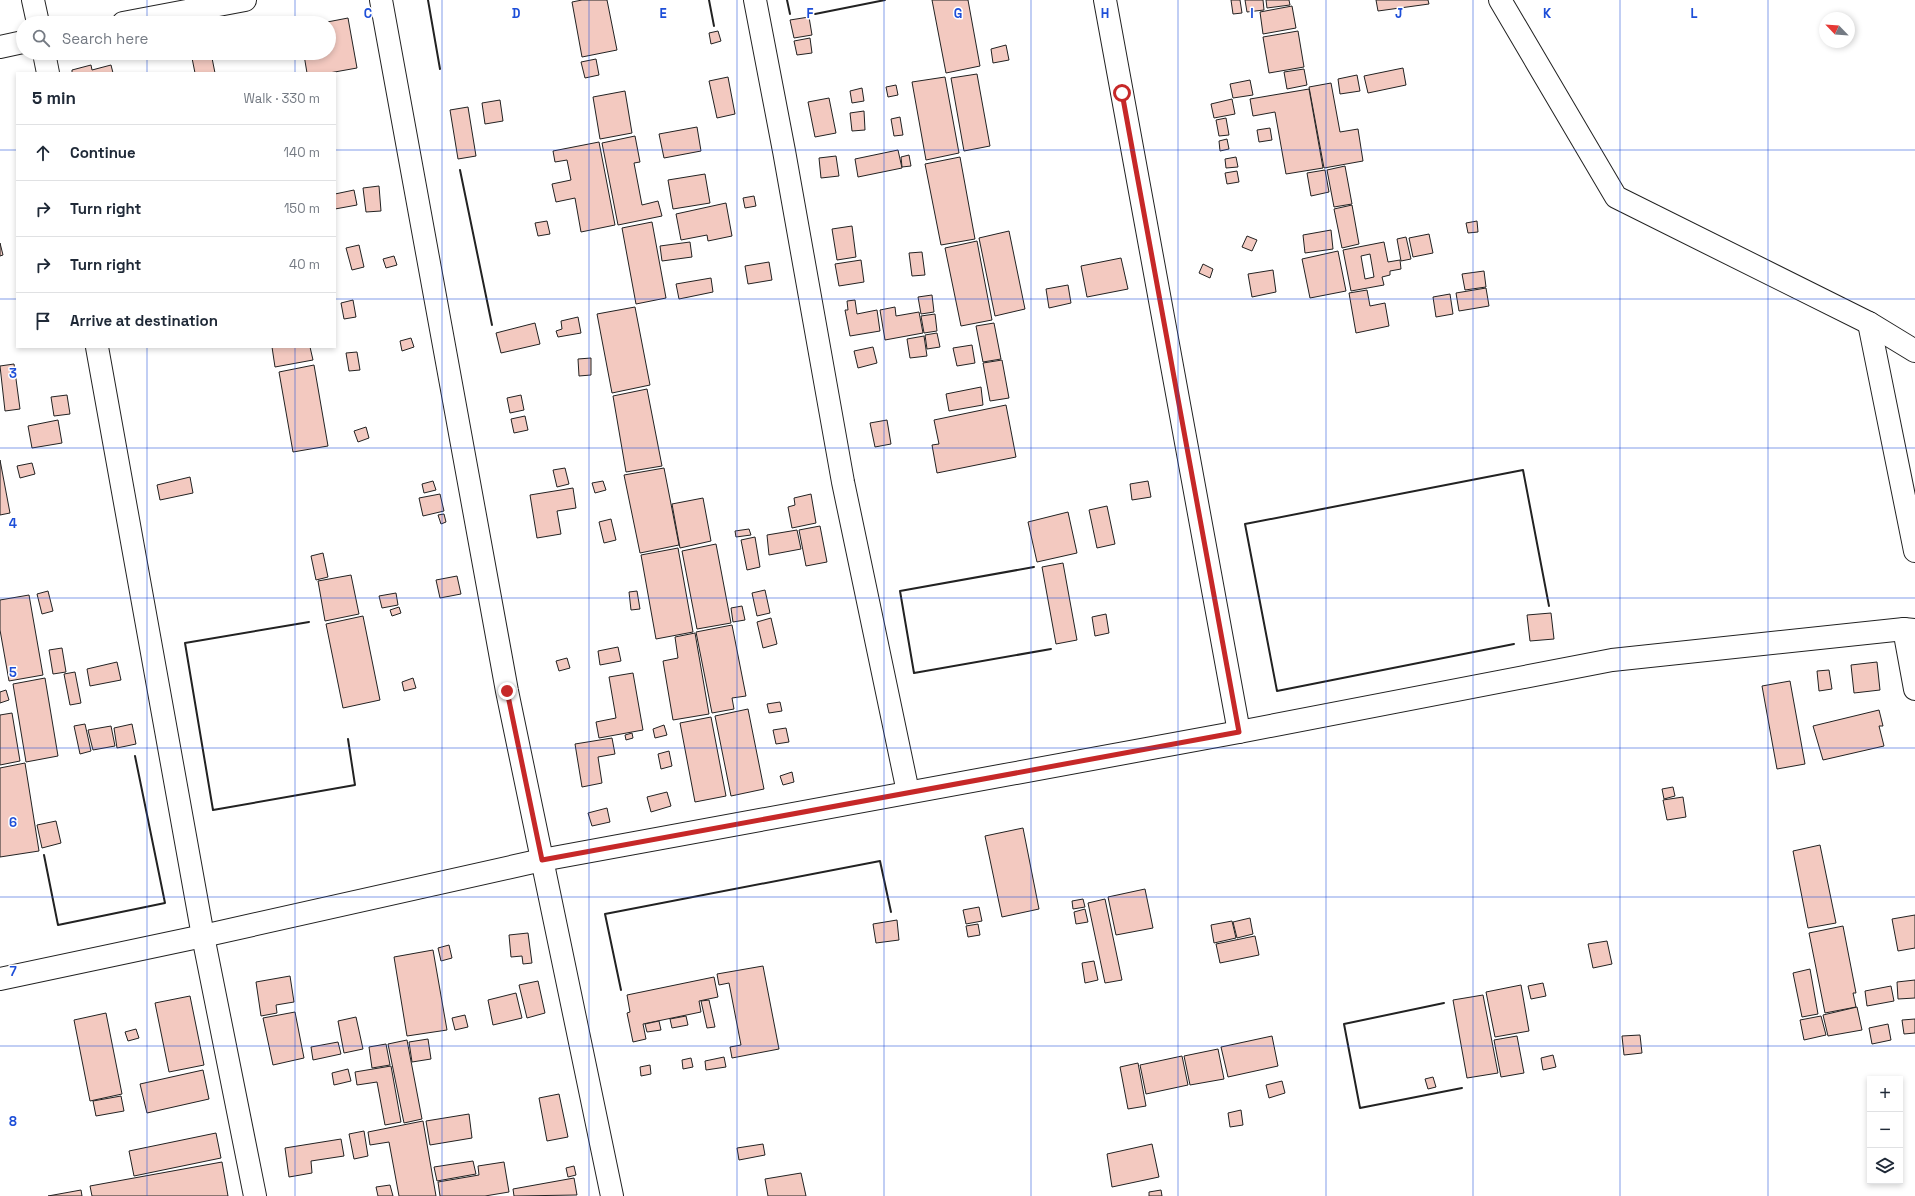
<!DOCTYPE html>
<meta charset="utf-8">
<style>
body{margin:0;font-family:"Space Grotesk",sans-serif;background:#f2f2f3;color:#1f2937}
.controls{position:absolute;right:12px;bottom:12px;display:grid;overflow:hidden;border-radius:0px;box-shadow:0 2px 6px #0003}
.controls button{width:36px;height:36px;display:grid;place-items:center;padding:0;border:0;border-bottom:1px solid #e0e1e3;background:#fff;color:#1f2937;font:20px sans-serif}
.compass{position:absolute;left:1819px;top:12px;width:36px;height:36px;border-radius:50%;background:#fff;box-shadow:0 2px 6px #0003;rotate:295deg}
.stop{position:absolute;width:12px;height:12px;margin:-9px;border:3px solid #c62828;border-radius:50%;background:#fff}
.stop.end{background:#c62828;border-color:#fff;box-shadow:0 1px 4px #0008}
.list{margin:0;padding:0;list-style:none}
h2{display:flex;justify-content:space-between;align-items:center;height:52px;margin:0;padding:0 16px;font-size:17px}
h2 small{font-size:13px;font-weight:400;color:#747a83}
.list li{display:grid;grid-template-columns:26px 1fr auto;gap:12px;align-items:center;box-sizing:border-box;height:56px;padding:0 16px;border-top:1px solid #e0e1e3}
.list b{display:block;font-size:15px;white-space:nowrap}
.list em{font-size:13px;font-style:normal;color:#747a83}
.icon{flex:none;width:22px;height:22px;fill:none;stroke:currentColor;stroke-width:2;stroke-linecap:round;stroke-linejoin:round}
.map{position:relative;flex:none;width:1915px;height:1196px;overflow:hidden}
.search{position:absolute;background:#fff;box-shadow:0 2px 6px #0003;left:16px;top:16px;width:320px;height:44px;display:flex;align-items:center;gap:10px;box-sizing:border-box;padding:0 14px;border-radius:22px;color:#747a83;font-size:15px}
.panel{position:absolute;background:#fff;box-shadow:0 2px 6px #0003;left:16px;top:72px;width:320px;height:276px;border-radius:0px}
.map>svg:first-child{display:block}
.building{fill:#f3c9c0;stroke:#222;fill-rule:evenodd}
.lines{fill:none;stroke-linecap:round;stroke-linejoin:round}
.street-casing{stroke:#222;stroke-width:24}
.street{stroke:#fff;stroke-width:22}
.wall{stroke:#222;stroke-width:2}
.route{stroke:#c62828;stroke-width:5}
.grid{fill:none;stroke:#1d4ed8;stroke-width:1;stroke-opacity:0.55}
.grid-label{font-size:13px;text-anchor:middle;font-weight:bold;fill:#1d4ed8;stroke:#fff;stroke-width:3;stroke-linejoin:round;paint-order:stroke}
</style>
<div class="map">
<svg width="1915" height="1196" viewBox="0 0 1915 1196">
<rect width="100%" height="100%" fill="#fff"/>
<g class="building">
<polygon points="582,0 607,0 617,50 582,57 572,2"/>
<polygon points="932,0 968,0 980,66 946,73"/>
<polygon points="1231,0 1240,0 1242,13 1233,14"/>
<polygon points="1245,0 1263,0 1264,10 1247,12"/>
<polygon points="1266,0 1289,0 1290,5 1267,8"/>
<polygon points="1376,0 1428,0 1429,4 1378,11"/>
<polygon points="1292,6 1296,28 1263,34 1260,12"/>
<polygon points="809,17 812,35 794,38 790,20"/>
<polygon points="348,18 357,68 329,73 307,73 304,55 329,53 329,23 322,23"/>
<polygon points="718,31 721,41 711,44 709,33"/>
<polygon points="1298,31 1304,67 1269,73 1263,37"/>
<polygon points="810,38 812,53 797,55 794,41"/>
<polygon points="1006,45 1009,60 993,63 991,49"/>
<polygon points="191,53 211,53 215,73 195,73"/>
<polygon points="220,53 235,53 220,56"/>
<polygon points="596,59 599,75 585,78 581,62"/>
<polygon points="91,65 92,70 111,65 113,73 72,73 72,70"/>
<polygon points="1403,68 1406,85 1368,93 1364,76"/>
<polygon points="1304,69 1307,85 1287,89 1284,72"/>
<polygon points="977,74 990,146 964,151 951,78"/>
<polygon points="1357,75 1360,91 1340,94 1338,79"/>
<polygon points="728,77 735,114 717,118 709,81"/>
<polygon points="945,77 959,153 926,160 912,82"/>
<polygon points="1250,80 1253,95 1233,98 1230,84"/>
<polygon points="1331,83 1340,132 1358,129 1363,161 1324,168 1309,87"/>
<polygon points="896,85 898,95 888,97 886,87"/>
<polygon points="862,88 864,101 852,103 850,91"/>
<polygon points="1309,89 1323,168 1286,174 1275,112 1253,116 1250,99"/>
<polygon points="625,91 632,133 600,139 593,97"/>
<polygon points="829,98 836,133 815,137 808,102"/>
<polygon points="1232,99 1235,114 1214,118 1211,104"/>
<polygon points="500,100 503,121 485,124 482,103"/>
<polygon points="468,107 476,156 458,159 450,110"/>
<polygon points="864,111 865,130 852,131 850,113"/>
<polygon points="900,117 903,135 894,136 891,119"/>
<polygon points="1226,118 1229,135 1219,136 1216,120"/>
<polygon points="697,127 701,151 664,158 659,134"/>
<polygon points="1270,128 1272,140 1259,142 1257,130"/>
<polygon points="635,136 640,162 634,163 642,205 658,201 662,216 618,225 602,143"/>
<polygon points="1227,139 1229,149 1220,151 1219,141"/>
<polygon points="599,142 615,225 581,232 575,198 556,202 552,184 571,180 567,160 555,162 553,151"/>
<polygon points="898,150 902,168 858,177 855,159"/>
<polygon points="909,155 911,166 902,167 901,157"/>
<polygon points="836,156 839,176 821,178 819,158"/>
<polygon points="960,157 975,239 941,245 925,164"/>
<polygon points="1236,157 1238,167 1226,168 1225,159"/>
<polygon points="1345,166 1352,204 1334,207 1327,170"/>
<polygon points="1325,170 1329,192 1311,196 1307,173"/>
<polygon points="1237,171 1239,182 1227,184 1225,173"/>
<polygon points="705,174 710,203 673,209 668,180"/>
<polygon points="379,186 381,211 366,212 363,188"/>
<polygon points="354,190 357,205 335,209 335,194"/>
<polygon points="754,196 756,206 745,208 743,198"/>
<polygon points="726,203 732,236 708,241 707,235 681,240 676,214"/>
<polygon points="1352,205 1359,244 1342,248 1334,209"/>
<polygon points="547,221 550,234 538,236 535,223"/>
<polygon points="1477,221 1478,232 1468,233 1466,223"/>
<polygon points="652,222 666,298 636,304 622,228"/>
<polygon points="852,226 856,257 837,260 832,229"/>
<polygon points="1331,230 1333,249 1305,253 1303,235"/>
<polygon points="1009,231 1025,309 995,316 979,238"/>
<polygon points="1429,234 1433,253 1413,257 1409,238"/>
<polygon points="1247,236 1257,240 1252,251 1242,247"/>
<polygon points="1406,237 1411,259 1401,261 1397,239"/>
<polygon points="977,241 992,320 961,326 945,248"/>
<polygon points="690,242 692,257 662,261 660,246"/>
<path d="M 1384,242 L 1388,262 L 1400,260 L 1401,269 L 1390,271 L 1390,275 L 1382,277 L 1384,285 L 1351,291 L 1343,250 ZM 1370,254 L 1374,277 L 1365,279 L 1361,256 Z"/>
<polygon points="0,243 3,255 0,256"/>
<polygon points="359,245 364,267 352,270 346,248"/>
<polygon points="1338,251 1346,291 1310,298 1302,259"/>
<polygon points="922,252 925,275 912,276 909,253"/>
<polygon points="394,256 397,265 386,268 383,259"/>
<polygon points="1121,258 1128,289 1087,297 1081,266"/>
<polygon points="861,260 864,282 839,286 835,264"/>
<polygon points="769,262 772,280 748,284 745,266"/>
<polygon points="1203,264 1213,269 1210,278 1199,273"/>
<polygon points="1273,270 1276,292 1252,297 1248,274"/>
<polygon points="1484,271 1486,287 1465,290 1462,274"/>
<polygon points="711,278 713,292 679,299 676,284"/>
<polygon points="1068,285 1071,303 1049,308 1046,289"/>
<polygon points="1486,288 1489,306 1459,311 1456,293"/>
<polygon points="1367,290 1370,306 1385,303 1389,326 1356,333 1349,293"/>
<polygon points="1450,294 1453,314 1436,317 1433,297"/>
<polygon points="932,295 934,312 921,314 918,297"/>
<polygon points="353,300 356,317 344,319 341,303"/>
<polygon points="855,300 857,314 877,310 880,331 850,336 845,310 848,310 847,301"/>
<polygon points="635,307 650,385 612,393 597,314"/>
<polygon points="895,307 896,316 919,312 923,333 885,340 880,310"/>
<polygon points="935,314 937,331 924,333 921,316"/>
<polygon points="578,317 581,333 558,337 556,331 562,329 561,321"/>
<polygon points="535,323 540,344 501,353 496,333"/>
<polygon points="994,323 1001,359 983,362 976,326"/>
<polygon points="937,333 940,347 927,349 925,335"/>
<polygon points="924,336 927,356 910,358 907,339"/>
<polygon points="411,338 414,347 402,351 400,341"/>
<polygon points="972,345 975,363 957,366 953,348"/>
<polygon points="272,347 310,347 313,360 275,367"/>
<polygon points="873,347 877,363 858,368 854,351"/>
<polygon points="357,352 360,370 349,371 346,353"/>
<polygon points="591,358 591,375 579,376 578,359"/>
<polygon points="1002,360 1009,398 990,401 983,363"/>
<polygon points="14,364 20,409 5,411 0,366"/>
<polygon points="314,365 328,446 293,452 279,372"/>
<polygon points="981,387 983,405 949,411 946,394"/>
<polygon points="647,389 662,466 626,472 613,396"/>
<polygon points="67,395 70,414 54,416 51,397"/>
<polygon points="521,395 524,410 510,413 507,398"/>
<polygon points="1006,405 1016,457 937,473 932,445 939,444 934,420"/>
<polygon points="525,416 528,430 514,433 511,419"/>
<polygon points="58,420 62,443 32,448 28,426"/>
<polygon points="887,420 891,444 875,447 870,423"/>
<polygon points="366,427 369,438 358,442 354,431"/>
<polygon points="0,460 10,513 0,515"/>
<polygon points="32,463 35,474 20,478 17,466"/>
<polygon points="565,468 569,484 557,487 553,470"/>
<polygon points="664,468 679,545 640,553 624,475"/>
<polygon points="190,477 193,493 160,500 157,485"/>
<polygon points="433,481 436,490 424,493 422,484"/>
<polygon points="603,481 606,490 595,493 592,483"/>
<polygon points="1148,481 1151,497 1132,500 1130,484"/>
<polygon points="573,488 576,508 557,511 561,534 537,538 530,495"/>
<polygon points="440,494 444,511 423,516 419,498"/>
<polygon points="811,494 816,523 792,528 788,507 795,505 794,498"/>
<polygon points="703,498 711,541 680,548 672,504"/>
<polygon points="1107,506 1115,544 1097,548 1089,510"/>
<polygon points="1068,512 1077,553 1037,562 1028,522"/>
<polygon points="444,514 446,522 441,524 438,515"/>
<polygon points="611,519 616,540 604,543 599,522"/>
<polygon points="820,526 827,562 806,566 799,530"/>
<polygon points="749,529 751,535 736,537 735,531"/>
<polygon points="797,530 801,549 769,555 767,535"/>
<polygon points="755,537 760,567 747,570 741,540"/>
<polygon points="716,544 731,623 697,629 682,551"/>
<polygon points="678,548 693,632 656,639 641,555"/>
<polygon points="323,553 328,577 316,580 311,556"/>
<polygon points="1063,563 1077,640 1056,644 1042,567"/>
<polygon points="351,575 359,614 325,621 318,581"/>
<polygon points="457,576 461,594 440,598 436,580"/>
<polygon points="765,590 770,613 757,616 752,593"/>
<polygon points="48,591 53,611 42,614 37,594"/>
<polygon points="637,591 640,609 631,610 629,592"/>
<polygon points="396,593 398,605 382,608 379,596"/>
<polygon points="29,595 43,675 9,681 0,630 0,600"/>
<polygon points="742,606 745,620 733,622 731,608"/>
<polygon points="399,607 401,613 392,616 390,610"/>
<polygon points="1551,613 1554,639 1530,641 1527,615"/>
<polygon points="1106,614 1109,633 1095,636 1092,617"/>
<polygon points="363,616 380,700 343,708 326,624"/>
<polygon points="771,618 777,644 763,648 757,622"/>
<polygon points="732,625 746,696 732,698 734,709 712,713 696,632"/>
<polygon points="695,633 709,714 673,720 663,661 678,658 675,637"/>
<polygon points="618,647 621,661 600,665 598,651"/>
<polygon points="62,648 66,672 53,674 49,650"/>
<polygon points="567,658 570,668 559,671 556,661"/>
<polygon points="117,662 121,680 90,686 87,669"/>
<polygon points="1877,662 1880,690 1854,693 1851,665"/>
<polygon points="1829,670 1832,689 1819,691 1817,671"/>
<polygon points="75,672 81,703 70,705 64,674"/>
<polygon points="633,673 643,730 599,738 596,722 616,718 609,677"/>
<polygon points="45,678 58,756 26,762 13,684"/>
<polygon points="413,678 416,688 404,691 402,682"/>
<polygon points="1790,681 1805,764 1777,769 1762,686"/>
<polygon points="6,690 9,700 0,703 0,692"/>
<polygon points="780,702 782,711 769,713 767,704"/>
<polygon points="748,709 764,789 731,796 715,716"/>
<polygon points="1879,710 1883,726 1879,726 1884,746 1823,760 1813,726"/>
<polygon points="12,713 20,761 0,765 0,715"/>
<polygon points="711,717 726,796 695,802 680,723"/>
<polygon points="85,724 91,751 80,754 74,726"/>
<polygon points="132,724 136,744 117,748 114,728"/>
<polygon points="664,725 667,735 655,738 653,729"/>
<polygon points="111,726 115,746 93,750 88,730"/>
<polygon points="786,728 789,742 776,744 773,730"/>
<polygon points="632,733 633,738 626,740 625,735"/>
<polygon points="612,738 615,754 598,757 602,783 582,787 575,744"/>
<polygon points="669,751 672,766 661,769 658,754"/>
<polygon points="25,763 39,851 0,857 0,768"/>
<polygon points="792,772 794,782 783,785 780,776"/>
<polygon points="1673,787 1675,796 1664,799 1662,789"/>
<polygon points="667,792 671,806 651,812 647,797"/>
<polygon points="1683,797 1686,817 1667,820 1663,800"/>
<polygon points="607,808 610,822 592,826 588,813"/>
<polygon points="56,821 61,843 42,848 37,825"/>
<polygon points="1023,828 1039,909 1002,917 985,836"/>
<polygon points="1820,845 1836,923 1808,928 1793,851"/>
<polygon points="1145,889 1153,928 1116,935 1108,897"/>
<polygon points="1083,899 1085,907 1073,909 1072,901"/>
<polygon points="1105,899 1122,980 1105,983 1088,903"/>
<polygon points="979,907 982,921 966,924 963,910"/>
<polygon points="1085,909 1088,922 1076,924 1074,912"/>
<polygon points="1915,915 1915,948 1898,951 1892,919"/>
<polygon points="1250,918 1253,934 1237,938 1233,922"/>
<polygon points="897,920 899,940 876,943 873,924"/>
<polygon points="1232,921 1236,938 1214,943 1211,925"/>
<polygon points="978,924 980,935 968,937 966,926"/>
<polygon points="1843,926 1856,993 1853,993 1856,1007 1825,1013 1809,933"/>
<polygon points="528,933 532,963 523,964 522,956 511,957 509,935"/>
<polygon points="1255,936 1259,955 1220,963 1216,944"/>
<polygon points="1607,941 1612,964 1593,968 1588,944"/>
<polygon points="449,945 452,958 441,961 438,948"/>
<polygon points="433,950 447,1030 407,1036 394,957"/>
<polygon points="1094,961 1098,980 1085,983 1082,963"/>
<polygon points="763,966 779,1049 732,1058 730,1047 741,1045 729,983 719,985 717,974"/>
<polygon points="1810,969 1818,1014 1802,1017 1793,973"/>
<polygon points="290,976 294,1002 276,1005 277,1013 261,1016 256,982"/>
<polygon points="714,977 718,997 699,1001 701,1012 643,1024 646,1039 633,1042 627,1013 630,1012 627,995"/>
<polygon points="1915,980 1915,998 1898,999 1897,982"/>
<polygon points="538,981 545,1013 527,1018 519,985"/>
<polygon points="1543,983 1546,996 1531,999 1528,986"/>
<polygon points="1521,985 1529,1031 1495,1037 1486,992"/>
<polygon points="1891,986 1894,1001 1867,1006 1865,991"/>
<polygon points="516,993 522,1018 493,1025 488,1000"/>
<polygon points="1483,995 1498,1073 1467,1078 1453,1000"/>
<polygon points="190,996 204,1065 169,1072 155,1003"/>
<polygon points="709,1000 715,1027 707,1028 701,1001"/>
<polygon points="1857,1007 1862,1030 1828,1036 1823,1015"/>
<polygon points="295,1012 304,1058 273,1065 263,1018"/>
<polygon points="106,1013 122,1094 90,1101 74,1020"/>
<polygon points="465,1015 468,1027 455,1030 452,1018"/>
<polygon points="686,1016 688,1025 672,1028 670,1019"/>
<polygon points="1821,1016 1826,1035 1804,1040 1800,1020"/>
<polygon points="356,1017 363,1049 344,1053 338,1021"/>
<polygon points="1915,1019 1915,1033 1904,1034 1902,1020"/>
<polygon points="659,1021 661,1030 647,1032 645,1024"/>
<polygon points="1888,1024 1891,1040 1872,1044 1869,1028"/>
<polygon points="136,1029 139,1038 128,1041 125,1032"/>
<polygon points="1640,1035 1642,1053 1624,1055 1622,1036"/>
<polygon points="1272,1036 1278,1066 1228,1077 1221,1047"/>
<polygon points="1517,1036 1524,1073 1501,1077 1494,1040"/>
<polygon points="428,1039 431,1059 412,1062 409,1042"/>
<polygon points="407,1040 422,1119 404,1123 388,1044"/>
<polygon points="338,1042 341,1054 313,1060 311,1047"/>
<polygon points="386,1044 390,1065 372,1068 369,1047"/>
<polygon points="1218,1049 1224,1079 1190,1085 1184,1056"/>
<polygon points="1553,1055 1556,1067 1543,1070 1541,1058"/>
<polygon points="1182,1056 1188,1085 1146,1094 1140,1065"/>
<polygon points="724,1057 726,1067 706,1070 705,1061"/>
<polygon points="691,1058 693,1067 683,1069 682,1060"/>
<polygon points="1138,1063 1146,1106 1128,1109 1120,1067"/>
<polygon points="650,1065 651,1074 641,1076 640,1067"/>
<polygon points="391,1066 401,1122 385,1125 377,1082 357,1085 355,1072"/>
<polygon points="348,1069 351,1081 334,1085 332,1073"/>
<polygon points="203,1070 209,1099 147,1113 140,1084"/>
<polygon points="1433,1077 1436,1087 1428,1089 1425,1079"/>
<polygon points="1282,1081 1285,1093 1269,1098 1266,1085"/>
<polygon points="559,1094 568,1137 547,1141 539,1098"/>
<polygon points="121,1096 124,1111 96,1116 93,1101"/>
<polygon points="1241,1110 1243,1125 1230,1127 1228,1113"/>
<polygon points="469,1114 472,1138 430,1145 426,1121"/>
<polygon points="423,1121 436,1196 399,1196 389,1142 370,1145 368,1132"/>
<polygon points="364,1131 368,1156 354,1159 349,1134"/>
<polygon points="216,1133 221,1158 134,1176 129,1151"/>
<polygon points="341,1139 344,1156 311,1161 312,1173 289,1177 285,1148"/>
<polygon points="763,1144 765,1155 739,1160 737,1148"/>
<polygon points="1152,1144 1159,1177 1112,1187 1107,1154"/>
<polygon points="473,1161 476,1174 437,1181 434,1167"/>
<polygon points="222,1162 228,1196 92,1196 90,1186"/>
<polygon points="504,1162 509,1192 485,1196 440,1196 438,1182 479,1175 478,1166"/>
<polygon points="574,1166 576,1175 568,1177 566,1168"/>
<polygon points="801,1173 806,1196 768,1196 765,1179"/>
<polygon points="574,1178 577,1195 514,1196 513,1189"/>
<polygon points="390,1185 393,1196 378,1196 376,1187"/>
<polygon points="81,1190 82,1196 48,1196"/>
<polygon points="1161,1190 1162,1196 1149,1196 1149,1192"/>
</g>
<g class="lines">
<g class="street-casing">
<g id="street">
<polyline points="33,0 38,23"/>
<polyline points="381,0 507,691 612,1196"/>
<polyline points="755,0 784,151 843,482 908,792"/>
<polyline points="1105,0 1239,732"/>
<polyline points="1500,0 1616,197 1869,323 1915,351"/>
<polyline points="123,23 245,0"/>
<polyline points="0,47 23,42"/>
<polyline points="44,53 48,73"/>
<polyline points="1869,323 1915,551"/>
<polyline points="97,347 203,936 255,1196"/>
<polyline points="1904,629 1915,689"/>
<polyline points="0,979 203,936 542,860 1239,732 1612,660 1904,629 1915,630"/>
</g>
</g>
<use href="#street" class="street"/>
<g class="wall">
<polyline points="428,0 440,69"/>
<polyline points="709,0 714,26"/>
<polyline points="787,0 790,14"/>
<polyline points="815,14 885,0"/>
<polyline points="460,170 492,325"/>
<polyline points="1034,567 900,591 914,673 1051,649"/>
<polyline points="309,622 185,643 213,810 355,785 348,739"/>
<polyline points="1514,644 1277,691 1245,524 1523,470 1549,606"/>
<polyline points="44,855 58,925 165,903 135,756"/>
<polyline points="621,990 605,914 880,861 891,912"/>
<polyline points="1444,1003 1344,1024 1360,1108 1462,1088"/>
</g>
</g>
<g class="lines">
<polyline class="route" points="507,691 542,860 1239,732 1122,93"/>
</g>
<path class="grid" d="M 147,0 L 147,23M 295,0 L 295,23M 442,0 L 442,1196M 589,0 L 589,1196M 737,0 L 737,1196M 884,0 L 884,1196M 1031,0 L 1031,1196M 1178,0 L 1178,1196M 1326,0 L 1326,1196M 1473,0 L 1473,1196M 1620,0 L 1620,1196M 1768,0 L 1768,1196M 147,53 L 147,73M 295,53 L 295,73M 0,150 L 17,150M 335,150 L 1915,150M 0,299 L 17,299M 335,299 L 1915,299M 147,347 L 147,1196M 295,347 L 295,1196M 0,448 L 1915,448M 0,598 L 1915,598M 0,748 L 1915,748M 0,897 L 1915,897M 0,1046 L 1915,1046"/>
<g class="grid-label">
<text x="368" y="18">C</text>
<text x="516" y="18">D</text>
<text x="663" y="18">E</text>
<text x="810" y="18">F</text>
<text x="958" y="18">G</text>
<text x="1105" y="18">H</text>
<text x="1252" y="18">I</text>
<text x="1399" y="18">J</text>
<text x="1547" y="18">K</text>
<text x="1694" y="18">L</text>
<text x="13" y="378">3</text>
<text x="13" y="528">4</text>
<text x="13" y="677">5</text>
<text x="13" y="827">6</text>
<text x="13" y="976">7</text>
<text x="13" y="1126">8</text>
</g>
</svg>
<div class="controls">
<button>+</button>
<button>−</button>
<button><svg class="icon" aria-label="layers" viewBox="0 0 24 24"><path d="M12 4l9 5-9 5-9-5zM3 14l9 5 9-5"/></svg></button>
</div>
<svg class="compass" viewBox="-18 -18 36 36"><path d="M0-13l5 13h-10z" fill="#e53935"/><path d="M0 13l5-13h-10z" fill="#747a83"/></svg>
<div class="stop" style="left:1122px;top:93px"></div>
<div class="stop end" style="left:507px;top:691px"></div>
<div class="search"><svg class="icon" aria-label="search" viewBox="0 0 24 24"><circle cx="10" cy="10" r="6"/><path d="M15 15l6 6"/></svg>Search here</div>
<section class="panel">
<h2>5 min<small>Walk · 330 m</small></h2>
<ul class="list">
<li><svg class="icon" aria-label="ahead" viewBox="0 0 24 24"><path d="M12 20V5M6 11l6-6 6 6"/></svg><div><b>Continue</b></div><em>140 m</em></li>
<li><svg class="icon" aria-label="right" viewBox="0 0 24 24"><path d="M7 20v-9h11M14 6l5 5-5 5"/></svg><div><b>Turn right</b></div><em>150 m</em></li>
<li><svg class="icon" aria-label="right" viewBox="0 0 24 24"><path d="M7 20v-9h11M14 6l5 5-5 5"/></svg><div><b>Turn right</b></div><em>40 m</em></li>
<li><svg class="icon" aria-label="arrive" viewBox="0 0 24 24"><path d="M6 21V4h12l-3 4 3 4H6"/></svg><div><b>Arrive at destination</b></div></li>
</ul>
</section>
</div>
